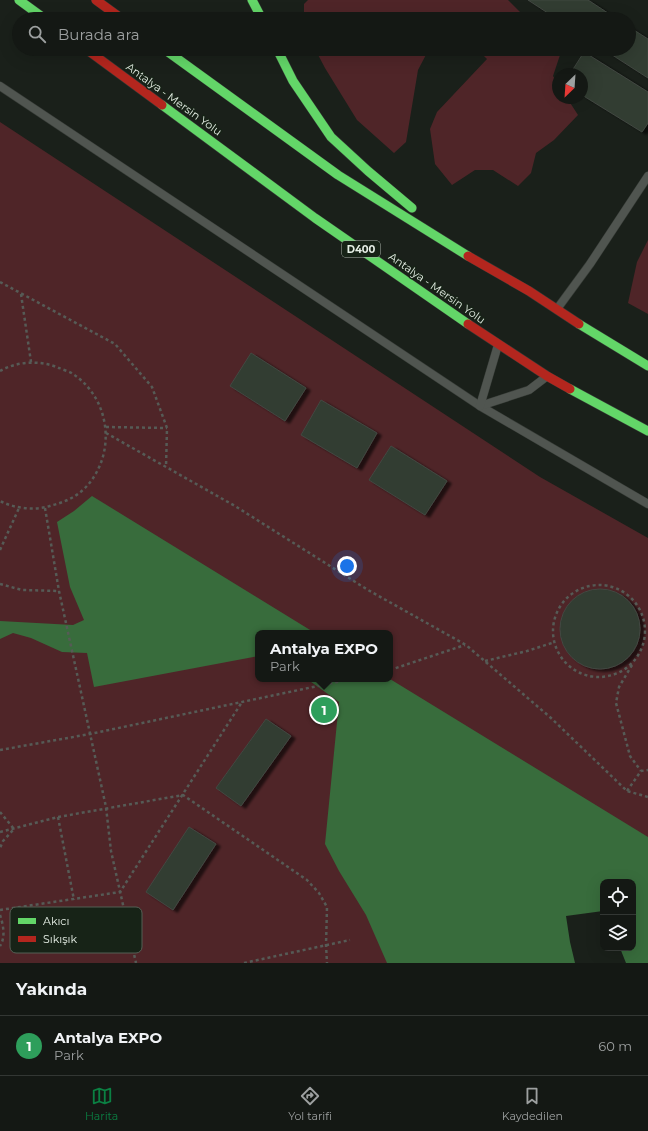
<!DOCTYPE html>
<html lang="tr">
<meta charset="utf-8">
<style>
body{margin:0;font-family:Montserrat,sans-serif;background:#212522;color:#f1f3f6}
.controls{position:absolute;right:12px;bottom:12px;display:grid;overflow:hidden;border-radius:8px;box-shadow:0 4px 16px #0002}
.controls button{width:36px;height:36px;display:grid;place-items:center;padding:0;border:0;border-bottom:1px solid #333734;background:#141814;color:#f1f3f6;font:20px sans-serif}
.compass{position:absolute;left:552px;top:68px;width:36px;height:36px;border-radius:50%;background:#141814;box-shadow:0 4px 16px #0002;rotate:205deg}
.you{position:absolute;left:347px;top:566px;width:14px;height:14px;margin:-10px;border:3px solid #fff;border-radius:50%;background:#1a73e8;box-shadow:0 0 0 6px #1a73e833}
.badge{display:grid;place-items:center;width:26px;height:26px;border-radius:50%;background:#0b8043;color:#fff;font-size:13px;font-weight:700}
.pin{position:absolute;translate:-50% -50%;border:2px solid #fff;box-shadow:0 1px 4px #0006}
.popup{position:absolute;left:255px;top:630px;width:138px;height:52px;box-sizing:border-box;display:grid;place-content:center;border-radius:8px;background:#141814;filter:drop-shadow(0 1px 3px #0005);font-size:13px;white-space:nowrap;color:#9da0a0}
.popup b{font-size:15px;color:#f1f3f6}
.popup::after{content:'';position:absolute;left:50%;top:100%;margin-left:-8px;border:8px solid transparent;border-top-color:#141814}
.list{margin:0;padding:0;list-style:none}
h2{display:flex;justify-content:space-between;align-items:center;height:52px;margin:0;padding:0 16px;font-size:17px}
h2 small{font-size:13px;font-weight:400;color:#9da0a0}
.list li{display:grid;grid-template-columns:26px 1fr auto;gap:12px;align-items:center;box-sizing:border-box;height:60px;padding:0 16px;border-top:1px solid #333734}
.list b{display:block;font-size:15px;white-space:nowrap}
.list p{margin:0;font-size:13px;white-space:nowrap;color:#9da0a0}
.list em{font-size:13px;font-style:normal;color:#9da0a0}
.icon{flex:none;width:22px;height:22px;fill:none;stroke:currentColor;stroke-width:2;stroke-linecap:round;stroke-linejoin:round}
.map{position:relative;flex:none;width:648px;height:963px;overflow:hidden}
.search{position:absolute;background:#141814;box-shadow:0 4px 16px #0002;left:12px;right:12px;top:12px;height:44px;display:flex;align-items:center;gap:10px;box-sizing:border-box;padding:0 14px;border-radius:22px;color:#9da0a0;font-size:15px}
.sheet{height:112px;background:#141814}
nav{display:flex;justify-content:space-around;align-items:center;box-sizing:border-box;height:56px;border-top:1px solid #333734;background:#141814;font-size:11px;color:#9da0a0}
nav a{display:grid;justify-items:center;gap:2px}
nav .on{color:#0b8043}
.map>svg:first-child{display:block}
.green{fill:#4f2528;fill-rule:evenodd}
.water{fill:#386c3c;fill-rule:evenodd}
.pier{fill:#1a201a}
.building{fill:#303c30;stroke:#424842;filter:url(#shadow)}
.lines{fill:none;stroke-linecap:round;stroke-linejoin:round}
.lane-casing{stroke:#363b36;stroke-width:9}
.fast-casing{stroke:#363b36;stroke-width:10}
.jam-casing{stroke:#363b36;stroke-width:10}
.path{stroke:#565b56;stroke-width:2.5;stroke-dasharray:3 3;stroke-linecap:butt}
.lane{stroke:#505550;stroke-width:8}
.fast{stroke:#63d668;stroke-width:9}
.jam{stroke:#b3261e;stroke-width:9}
.labels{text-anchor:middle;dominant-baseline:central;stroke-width:3;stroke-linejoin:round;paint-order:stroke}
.shield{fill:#172317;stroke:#a9b2a9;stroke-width:1}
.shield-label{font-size:10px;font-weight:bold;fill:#e7f0e7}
.street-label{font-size:11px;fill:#e7f0e7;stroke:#172317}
.key{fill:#172317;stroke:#556055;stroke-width:1}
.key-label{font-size:11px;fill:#e7f0e7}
</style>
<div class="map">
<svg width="648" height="963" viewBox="0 0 648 963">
<defs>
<filter id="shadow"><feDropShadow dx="4.5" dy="2.5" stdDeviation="1" flood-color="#0009"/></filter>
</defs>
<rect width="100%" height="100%" fill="#1a201a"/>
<g class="green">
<polygon points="308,0 508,0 527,19 304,19 304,4"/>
<polygon points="315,49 429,49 418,70 406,142 394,153 357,120 325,68"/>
<polygon points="477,49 558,49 561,52 553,76 558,84 558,98 567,98 578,115 554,140 536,153 531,173 518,186 493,170 475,170 452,185 435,164 430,129 437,112 487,59"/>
<path d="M 0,122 L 540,477 L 648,538 L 648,963 L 0,963 ZM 258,633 L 390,633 L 390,679 L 258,679 ZM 603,882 L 633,882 L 633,948 L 603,948 Z"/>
<polygon points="648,240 648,314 628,303 637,262"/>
</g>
<g class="water">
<polygon points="92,496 315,633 258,633 258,656 94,687 87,653 62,652 31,638 13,633 0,639 0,621 73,625 84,620 70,587 57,522 74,511"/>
<path d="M 307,679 L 390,679 L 648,837 L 648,963 L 387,963 L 366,915 L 339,871 L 325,844 L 339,702 ZM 603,882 L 633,882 L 633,948 L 603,948 Z"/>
</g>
<polygon class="pier" points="603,911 603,948 620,948 626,963 575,963 570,942 566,916"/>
<g class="building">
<polygon points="528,0 588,0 617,19 557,19"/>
<polygon points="629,27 648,39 648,78 603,49 629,49"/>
<polygon points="584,52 648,92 648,123 642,132 582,95 582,74 570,74"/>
<polygon points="251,353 306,388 285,421 230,386"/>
<polygon points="321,400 377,433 357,468 301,435"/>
<polygon points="391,446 447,481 425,515 369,480"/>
<circle cx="600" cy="629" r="40"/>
<polygon points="266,719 291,736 241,806 216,788"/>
<polygon points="189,827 216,844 173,910 146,892"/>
</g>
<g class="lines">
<g class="lane-casing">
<g id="lane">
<polyline points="0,86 480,406 648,504"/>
<polyline points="557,309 590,264 648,176"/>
<polyline points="480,406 529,390 546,377"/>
<polyline points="480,406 498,345"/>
</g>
</g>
<g class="fast-casing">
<g id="fast">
<polyline points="19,0 45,19"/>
<polyline points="252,0 262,19"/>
<polyline points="164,49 338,175 468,256"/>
<polyline points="277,49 293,81 331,137 368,171 412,208"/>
<polyline points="162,105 315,218 468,324"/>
<polyline points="579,324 648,366"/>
<polyline points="570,389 648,431"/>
</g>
</g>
<g class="jam-casing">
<g id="jam">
<polyline points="96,0 122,19"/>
<polyline points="86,49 162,105"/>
<polyline points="468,256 529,291 579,324"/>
<polyline points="468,324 547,376 570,389"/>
</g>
</g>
<g class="path">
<polyline points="0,282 115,344 152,387 167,428 166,467"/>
<polyline points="21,294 31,362"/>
<path d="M 0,371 C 17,361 41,360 59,368 C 63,370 69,371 73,374 C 111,399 117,455 85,488 C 76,497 65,502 53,505 C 36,511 16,509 0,501"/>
<polyline points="106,427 167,428"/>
<polyline points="106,433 235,506 368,590 466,645 551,718 627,791 648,797"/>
<polyline points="45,508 59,591 106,807 111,851 136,963"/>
<polyline points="0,550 19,508"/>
<polyline points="0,584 22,590 59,591"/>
<circle cx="599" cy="631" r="46"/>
<polyline points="485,661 527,651 555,642"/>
<polyline points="632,665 619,687 616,703 630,756 641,771"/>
<polyline points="390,670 465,645"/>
<polyline points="0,750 90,734 351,679"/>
<polyline points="627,791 641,771 648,770"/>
<polyline points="0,812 14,829 3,841 0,848"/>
<polyline points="58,817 74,900"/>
<polyline points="0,832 58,817 183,795 307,880 319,893 327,907 326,945 327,963"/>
<polyline points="0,910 120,892 242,702"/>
<path d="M 0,915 C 3,924 6,937 0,946"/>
<polyline points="244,963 350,940"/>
</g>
<use href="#lane" class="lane"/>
<use href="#fast" class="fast"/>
<use href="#jam" class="jam"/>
</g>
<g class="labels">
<rect class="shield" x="342" y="241" width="38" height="16" rx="3"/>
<g class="shield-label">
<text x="361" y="249">D400</text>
</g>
<g class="street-label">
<text transform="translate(174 99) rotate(36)">Antalya - Mersin Yolu</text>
<text transform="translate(437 288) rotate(35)">Antalya - Mersin Yolu</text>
</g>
</g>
<rect x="10" y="907" width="132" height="46" rx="6" class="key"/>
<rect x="18" y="918" width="18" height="6" fill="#63d668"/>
<rect x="18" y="936" width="18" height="6" fill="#b3261e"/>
<g class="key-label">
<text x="43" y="925">Akıcı</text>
<text x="43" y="943">Sıkışık</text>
</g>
</svg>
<div class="controls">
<button><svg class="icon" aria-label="locate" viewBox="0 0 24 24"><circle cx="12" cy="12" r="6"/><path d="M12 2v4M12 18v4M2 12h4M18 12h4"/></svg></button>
<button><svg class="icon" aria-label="layers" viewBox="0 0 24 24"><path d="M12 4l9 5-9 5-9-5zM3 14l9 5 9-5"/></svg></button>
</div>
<svg class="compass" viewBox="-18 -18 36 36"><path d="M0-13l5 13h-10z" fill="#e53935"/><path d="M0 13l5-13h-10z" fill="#9da0a0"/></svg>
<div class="you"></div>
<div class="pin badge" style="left:324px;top:710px;background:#2e9e5b">1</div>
<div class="popup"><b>Antalya EXPO</b>Park</div>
<div class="search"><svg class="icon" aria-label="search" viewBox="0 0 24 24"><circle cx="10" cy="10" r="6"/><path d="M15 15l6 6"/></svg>Burada ara</div>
</div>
<section class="sheet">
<h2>Yakında<small></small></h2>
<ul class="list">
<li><span class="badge" style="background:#2e9e5b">1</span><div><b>Antalya EXPO</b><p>Park</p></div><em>60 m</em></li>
</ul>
</section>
<nav>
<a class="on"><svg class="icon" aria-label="map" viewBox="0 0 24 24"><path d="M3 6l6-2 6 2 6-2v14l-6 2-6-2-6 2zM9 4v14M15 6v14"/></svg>Harita</a>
<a><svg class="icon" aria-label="directions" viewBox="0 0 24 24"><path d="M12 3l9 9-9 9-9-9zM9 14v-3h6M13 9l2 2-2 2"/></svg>Yol tarifi</a>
<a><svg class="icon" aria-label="saved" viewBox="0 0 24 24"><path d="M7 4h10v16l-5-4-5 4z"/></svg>Kaydedilen</a>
</nav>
